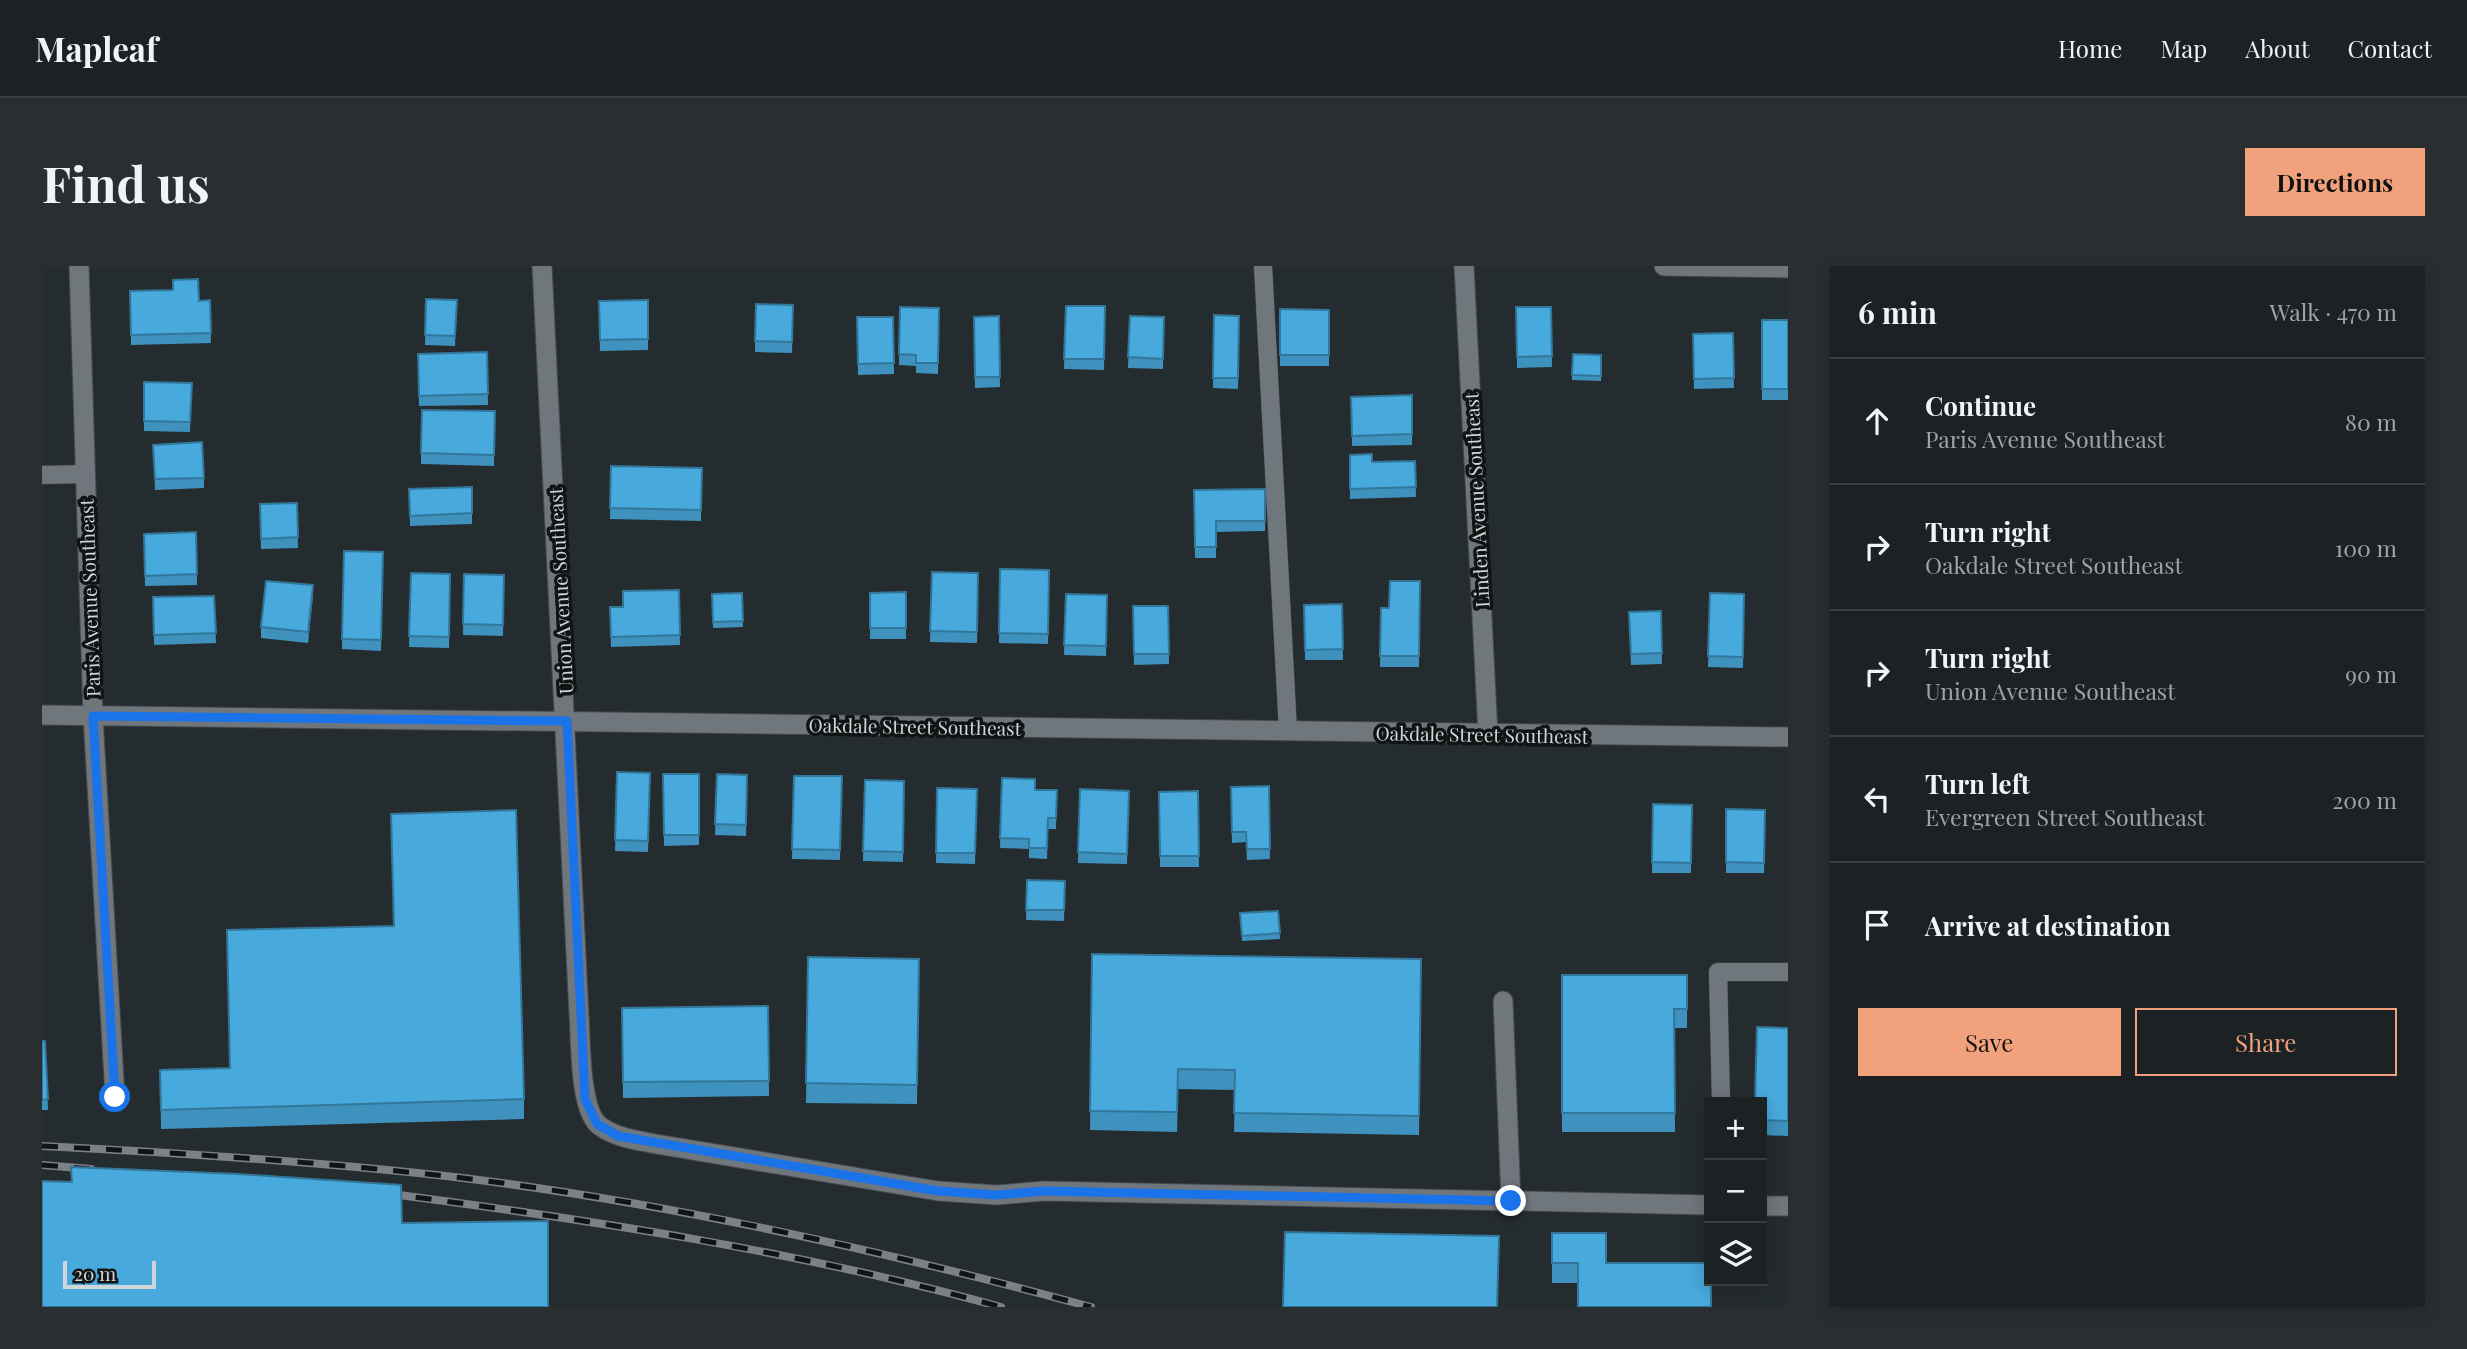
<!DOCTYPE html>
<meta charset="utf-8">
<style>
body{margin:0;font-family:"Playfair Display",serif;background:#292e31;color:#f1f3f6}
.controls{position:absolute;right:21px;bottom:21px;display:grid;overflow:hidden;border-radius:0px;box-shadow:0 4px 18px #0003}
.controls button{width:63px;height:63px;display:grid;place-items:center;padding:0;border:0;border-bottom:2px solid #3a3e41;background:#1c2124;color:#f1f3f6;font:35px sans-serif}
.scale{position:absolute;left:21px;bottom:18px;width:93px;box-sizing:border-box;padding-left:7px;border:4px solid #d1d5d8;border-top:0;font-size:19px;line-height:24px;white-space:nowrap;color:#d1d5d8;-webkit-text-stroke:5px #111415;paint-order:stroke}
.stop{position:absolute;width:21px;height:21px;margin:-16px;border:5px solid #1a73e8;border-radius:50%;background:#fff}
.stop.end{background:#1a73e8;border-color:#fff;box-shadow:0 2px 7px #0008}
.list{margin:0;padding:0;list-style:none}
h2{display:flex;justify-content:space-between;align-items:center;height:91px;margin:0;padding:0 28px;font-size:30px}
h2 small{font-size:23px;font-weight:400;color:#a0a3a6}
.list li{display:grid;grid-template-columns:46px 1fr auto;gap:21px;align-items:center;box-sizing:border-box;height:126px;padding:0 28px;border-top:2px solid #3a3e41}
.list b{display:block;font-size:26px;white-space:nowrap}
.list p{margin:0;font-size:23px;white-space:nowrap;color:#a0a3a6}
.list em{font-size:23px;font-style:normal;color:#a0a3a6}
.actions{display:flex;gap:14px;padding:21px 28px}
.actions a{flex:1;padding:16px 0;border:2px solid #f1a17b;border-radius:0px;text-align:center;font-size:24px;color:#f1a17b}
.actions .main{background:#f1a17b;color:#111}
.icon{flex:none;width:38px;height:38px;fill:none;stroke:currentColor;stroke-width:2;stroke-linecap:round;stroke-linejoin:round}
.map{position:relative;flex:none;width:1746px;height:1041px;overflow:hidden;border-radius:0px}
header{display:flex;align-items:center;gap:42px;box-sizing:border-box;height:98px;padding:0 35px;background:#1c2124;border-bottom:2px solid #3a3e41}
header strong{font-size:33px}
nav{display:flex;gap:38px;margin-inline-start:auto;font-size:24px}
.intro{display:flex;align-items:center;justify-content:space-between;box-sizing:border-box;height:168px;padding:0 42px}
h1{margin:0;font-size:49px}
.button{padding:18px 32px;border-radius:0px;background:#f1a17b;color:#111;font-size:24px;font-weight:700}
main{display:flex;gap:42px;padding:0 42px}
aside{flex:1;background:#1c2124;border-radius:0px;box-shadow:0 4px 18px #0003}
.map>svg:first-child{display:block}
.lines{fill:none;stroke-linecap:round;stroke-linejoin:round}
.service-casing{stroke:#454a4e;stroke-width:19}
.minor-casing{stroke:#454a4e;stroke-width:21}
.tertiary-casing{stroke:#454a4e;stroke-width:21}
.service{stroke:#70777c;stroke-width:18}
.minor{stroke:#70777c;stroke-width:19}
.tertiary{stroke:#70777c;stroke-width:19}
.rail-casing{stroke:#7c8185;stroke-width:8}
.rail{stroke:#111415;stroke-width:5;stroke-dasharray:16;stroke-linecap:butt}
.wall{fill:#3e92bd}
.shaded-wall{fill:#32779a}
.building{fill:#48aadc;stroke:#32779a;stroke-width:2}
.route{stroke:#1a73e8;stroke-width:9}
.labels{text-anchor:middle;dominant-baseline:central;stroke-width:7;stroke-linejoin:round;paint-order:stroke}
.street-label{font-size:19px;fill:#d1d5d8;stroke:#111415}
</style>
<header>
<strong>Mapleaf</strong>
<nav><a>Home</a><a>Map</a><a>About</a><a>Contact</a></nav>
</header>
<div class="intro"><h1>Find us</h1><a class="button">Directions</a></div>
<main>
<div class="map">
<svg width="1746" height="1041" viewBox="0 0 1746 1041">
<rect width="100%" height="100%" fill="#252c30"/>
<g class="lines">
<g class="service-casing">
<g id="service">
<polyline points="1221,0 1246,465"/>
<polyline points="0,209 44,208"/>
<polyline points="1679,836 1676,706 1746,706"/>
</g>
</g>
<g class="minor-casing">
<g id="minor">
<polyline points="37,0 51,450 73,831"/>
<path d="M 500,0 L 537,749 C 539,774 537,845 558,860 C 574,872 595,874 614,878 L 896,925 L 955,929 L 1002,925 L 1667,939"/>
<polyline points="1422,0 1446,468"/>
<polyline points="1622,0 1746,2"/>
<polyline points="1461,735 1469,935"/>
<polyline points="1720,940 1746,940"/>
</g>
</g>
<g class="tertiary-casing">
<polyline id="tertiary" points="0,449 1746,471"/>
</g>
<use href="#service" class="service"/>
<use href="#minor" class="minor"/>
<use href="#tertiary" class="tertiary"/>
<g class="rail-casing">
<g id="rail">
<path d="M 0,880 C 141,887 281,896 421,912 C 633,938 843,985 1049,1041"/>
<polyline points="0,899 49,903"/>
<path d="M 342,927 C 549,954 757,985 959,1041"/>
</g>
</g>
<use href="#rail" class="rail"/>
</g>
<g class="wall">
<polygon points="131,24 157,35 168,34 169,77 89,79 88,25"/>
<polygon points="384,33 415,34 413,80 383,79"/>
<polygon points="606,34 606,84 558,85 557,35"/>
<polygon points="714,38 751,39 750,87 713,86"/>
<polygon points="1024,40 1063,40 1062,104 1022,103"/>
<polygon points="858,41 897,42 896,108 874,107 874,100 857,99"/>
<polygon points="1474,41 1509,41 1510,101 1475,102"/>
<polygon points="1238,43 1287,44 1287,100 1238,100"/>
<polygon points="1172,49 1197,50 1196,123 1171,122"/>
<polygon points="957,50 958,121 933,122 932,51"/>
<polygon points="1088,50 1122,51 1121,103 1086,102"/>
<polygon points="815,51 851,51 852,108 816,109"/>
<rect x="1720" y="54" width="26" height="80"/>
<polygon points="1691,67 1692,122 1652,123 1651,68"/>
<polygon points="445,86 446,139 377,140 376,88"/>
<polygon points="1531,88 1559,89 1559,115 1530,114"/>
<polygon points="102,116 150,117 148,166 102,165"/>
<polygon points="1370,129 1370,179 1310,180 1309,131"/>
<polygon points="380,144 453,145 452,200 379,198"/>
<polygon points="111,179 162,212 162,222 113,224"/>
<polygon points="1308,189 1330,196 1373,195 1374,231 1308,233"/>
<polygon points="569,200 660,202 659,255 568,253"/>
<polygon points="430,221 430,258 368,260 367,223"/>
<polygon points="1223,223 1223,265 1174,266 1174,292 1153,292 1152,224"/>
<polygon points="255,237 256,282 219,283 218,238"/>
<polygon points="154,266 155,319 103,320 102,268"/>
<polygon points="302,285 341,286 339,385 300,383"/>
<polygon points="958,303 1007,304 1006,378 957,377"/>
<polygon points="890,306 936,307 935,377 888,376"/>
<polygon points="369,307 408,308 407,382 367,381"/>
<polygon points="422,308 462,309 461,370 421,369"/>
<polygon points="1378,315 1377,401 1338,401 1339,342 1347,342"/>
<polygon points="637,324 638,379 569,381 568,341 581,341"/>
<polygon points="864,326 864,373 828,373 828,327"/>
<polygon points="700,327 701,361 671,362 670,328"/>
<polygon points="1668,327 1702,328 1701,402 1666,401"/>
<polygon points="1024,328 1065,329 1064,390 1022,389"/>
<polygon points="172,330 174,377 112,379 111,331"/>
<polygon points="271,330 266,377 219,372 219,361"/>
<polygon points="1300,338 1301,394 1263,394 1262,339"/>
<polygon points="1091,340 1126,340 1127,398 1092,399"/>
<polygon points="1619,345 1620,398 1589,399 1587,346"/>
<polygon points="575,506 608,507 606,586 573,585"/>
<polygon points="621,508 657,508 657,579 622,580"/>
<polygon points="675,508 705,509 704,570 673,569"/>
<polygon points="752,510 800,510 798,594 750,593"/>
<polygon points="960,512 993,524 1015,524 1014,563 1006,563 1005,593 987,592 987,583 958,582"/>
<polygon points="823,514 862,515 861,596 821,595"/>
<polygon points="1227,520 1228,593 1205,594 1204,576 1190,577 1189,521"/>
<polygon points="895,522 935,523 933,598 894,597"/>
<polygon points="1038,523 1087,525 1085,598 1036,597"/>
<polygon points="1156,525 1157,601 1118,601 1117,526"/>
<polygon points="1611,538 1650,539 1649,607 1610,607"/>
<polygon points="1684,543 1723,544 1722,607 1684,607"/>
<polygon points="349,548 482,833 482,853 119,863 118,804 188,802 185,664 352,660"/>
<polygon points="985,614 1023,615 1022,655 984,654"/>
<polygon points="1236,645 1238,673 1200,675 1198,647"/>
<polygon points="1050,688 1379,693 1377,869 1192,866 1193,824 1136,823 1135,866 1048,864"/>
<polygon points="766,691 877,693 875,838 764,837"/>
<polygon points="1520,709 1645,709 1645,762 1632,762 1633,866 1520,866"/>
<polygon points="726,740 727,830 581,832 580,742"/>
<polygon points="1746,762 1746,870 1720,869 1720,836"/>
<polygon points="0,775 3,775 6,844 0,844"/>
<polygon points="1510,967 1564,967 1536,1017 1510,1017"/>
</g>
<polygon class="shaded-wall" points="271,319 271,330 266,377 266,366"/>
<g class="building">
<polygon points="156,13 157,35 168,34 169,67 89,69 88,25 131,24 131,14"/>
<polygon points="384,33 415,34 413,70 383,69"/>
<polygon points="606,34 606,73 558,74 557,35"/>
<polygon points="714,38 751,39 750,76 713,75"/>
<polygon points="1024,40 1063,40 1062,93 1022,93"/>
<polygon points="858,41 897,42 896,97 874,97 874,89 857,88"/>
<polygon points="1474,41 1509,41 1510,90 1475,91"/>
<polygon points="1238,43 1287,44 1287,89 1238,89"/>
<polygon points="1172,49 1197,50 1196,112 1171,112"/>
<polygon points="957,50 958,111 933,111 932,51"/>
<polygon points="1088,50 1122,51 1121,93 1086,91"/>
<polygon points="815,51 851,51 852,97 816,98"/>
<rect x="1720" y="54" width="26" height="69"/>
<polygon points="1691,67 1692,112 1652,113 1651,68"/>
<polygon points="445,86 446,128 377,130 376,88"/>
<polygon points="1531,88 1559,89 1559,110 1530,109"/>
<polygon points="102,116 150,117 148,156 102,155"/>
<polygon points="1370,129 1370,168 1310,170 1309,131"/>
<polygon points="380,144 453,145 452,189 379,187"/>
<polygon points="160,176 162,212 113,213 111,179"/>
<polygon points="1330,188 1330,196 1373,195 1374,221 1308,223 1308,189"/>
<polygon points="569,200 660,202 659,244 568,242"/>
<polygon points="430,221 430,247 368,250 367,223"/>
<polygon points="1223,223 1223,255 1174,255 1174,281 1153,281 1152,224"/>
<polygon points="255,237 256,271 219,273 218,238"/>
<polygon points="154,266 155,308 103,310 102,268"/>
<polygon points="302,285 341,286 339,374 300,373"/>
<polygon points="958,303 1007,304 1006,368 957,367"/>
<polygon points="890,306 936,307 935,366 888,365"/>
<polygon points="369,307 408,308 407,371 367,370"/>
<polygon points="422,308 462,309 461,359 421,358"/>
<polygon points="224,315 271,319 266,366 219,361"/>
<polygon points="1348,315 1378,315 1377,390 1338,390 1339,342 1347,342"/>
<polygon points="637,324 638,369 569,371 568,341 581,341 581,325"/>
<polygon points="864,326 864,362 828,362 828,327"/>
<polygon points="700,327 701,355 671,356 670,328"/>
<polygon points="1668,327 1702,328 1701,391 1666,390"/>
<polygon points="1024,328 1065,329 1064,380 1022,379"/>
<polygon points="172,330 174,367 112,369 111,331"/>
<polygon points="1300,338 1301,383 1263,384 1262,339"/>
<polygon points="1091,340 1126,340 1127,388 1092,388"/>
<polygon points="1619,345 1620,387 1589,388 1587,346"/>
<polygon points="575,506 608,507 606,575 573,574"/>
<polygon points="621,508 657,508 657,569 622,569"/>
<polygon points="675,508 705,509 704,559 673,558"/>
<polygon points="752,510 800,510 798,584 750,583"/>
<polygon points="960,512 993,513 993,524 1015,524 1014,552 1006,552 1005,582 987,582 987,573 958,572"/>
<polygon points="823,514 862,515 861,586 821,585"/>
<polygon points="1227,520 1228,583 1205,583 1204,566 1190,566 1189,521"/>
<polygon points="895,522 935,523 933,587 894,587"/>
<polygon points="1038,523 1087,525 1085,588 1036,586"/>
<polygon points="1156,525 1157,590 1118,590 1117,526"/>
<polygon points="1611,538 1650,539 1649,597 1610,596"/>
<polygon points="1684,543 1723,544 1722,597 1684,596"/>
<polygon points="474,544 482,833 119,844 118,804 188,802 185,664 352,660 349,548"/>
<polygon points="985,614 1023,615 1022,644 984,644"/>
<polygon points="1236,645 1238,667 1200,670 1198,647"/>
<polygon points="1050,688 1379,693 1377,850 1192,847 1193,804 1136,803 1135,846 1048,845"/>
<polygon points="766,691 877,693 875,819 764,817"/>
<polygon points="1520,709 1645,709 1645,743 1632,743 1633,847 1520,847"/>
<polygon points="726,740 727,815 581,816 580,742"/>
<polygon points="1715,761 1746,762 1746,855 1720,854 1720,836 1713,836"/>
<polygon points="0,775 3,775 6,833 0,834"/>
<polygon points="29,901 196,908 359,919 360,957 506,955 506,1041 0,1041 0,915 30,916"/>
<polygon points="1243,966 1457,970 1455,1041 1241,1041"/>
<polygon points="1510,967 1564,967 1564,997 1667,997 1667,1015 1669,1015 1669,1041 1536,1041 1536,997 1510,997"/>
</g>
<g class="lines">
<polyline class="route" points="73,831 51,450 525,455 543,833 555,858 576,870 896,925 955,929 1002,925 1469,935"/>
</g>
<g class="labels">
<g class="street-label">
<text transform="translate(1434 234) rotate(-93)">Linden Avenue Southeast</text>
<text transform="translate(518 325) rotate(-93)">Union Avenue Southeast</text>
<text transform="translate(47 332) rotate(-92)">Paris Avenue Southeast</text>
<text transform="translate(873 460) rotate(1)">Oakdale Street Southeast</text>
<text transform="translate(1440 468) rotate(1)">Oakdale Street Southeast</text>
</g>
</g>
</svg>
<div class="controls">
<button>+</button>
<button>−</button>
<button><svg class="icon" aria-label="layers" viewBox="0 0 24 24"><path d="M12 4l9 5-9 5-9-5zM3 14l9 5 9-5"/></svg></button>
</div>
<div class="scale">20 m</div>
<div class="stop" style="left:73px;top:831px"></div>
<div class="stop end" style="left:1469px;top:935px"></div>
</div>
<aside>
<h2>6 min<small>Walk · 470 m</small></h2>
<ul class="list">
<li><svg class="icon" aria-label="ahead" viewBox="0 0 24 24"><path d="M12 20V5M6 11l6-6 6 6"/></svg><div><b>Continue</b><p>Paris Avenue Southeast</p></div><em>80 m</em></li>
<li><svg class="icon" aria-label="right" viewBox="0 0 24 24"><path d="M7 20v-9h11M14 6l5 5-5 5"/></svg><div><b>Turn right</b><p>Oakdale Street Southeast</p></div><em>100 m</em></li>
<li><svg class="icon" aria-label="right" viewBox="0 0 24 24"><path d="M7 20v-9h11M14 6l5 5-5 5"/></svg><div><b>Turn right</b><p>Union Avenue Southeast</p></div><em>90 m</em></li>
<li><svg class="icon" aria-label="left" viewBox="0 0 24 24"><path d="M17 20v-9H6M10 6l-5 5 5 5"/></svg><div><b>Turn left</b><p>Evergreen Street Southeast</p></div><em>200 m</em></li>
<li><svg class="icon" aria-label="arrive" viewBox="0 0 24 24"><path d="M6 21V4h12l-3 4 3 4H6"/></svg><div><b>Arrive at destination</b></div></li>
</ul>
<div class="actions"><a class="main">Save</a><a>Share</a></div>
</aside>
</main>
